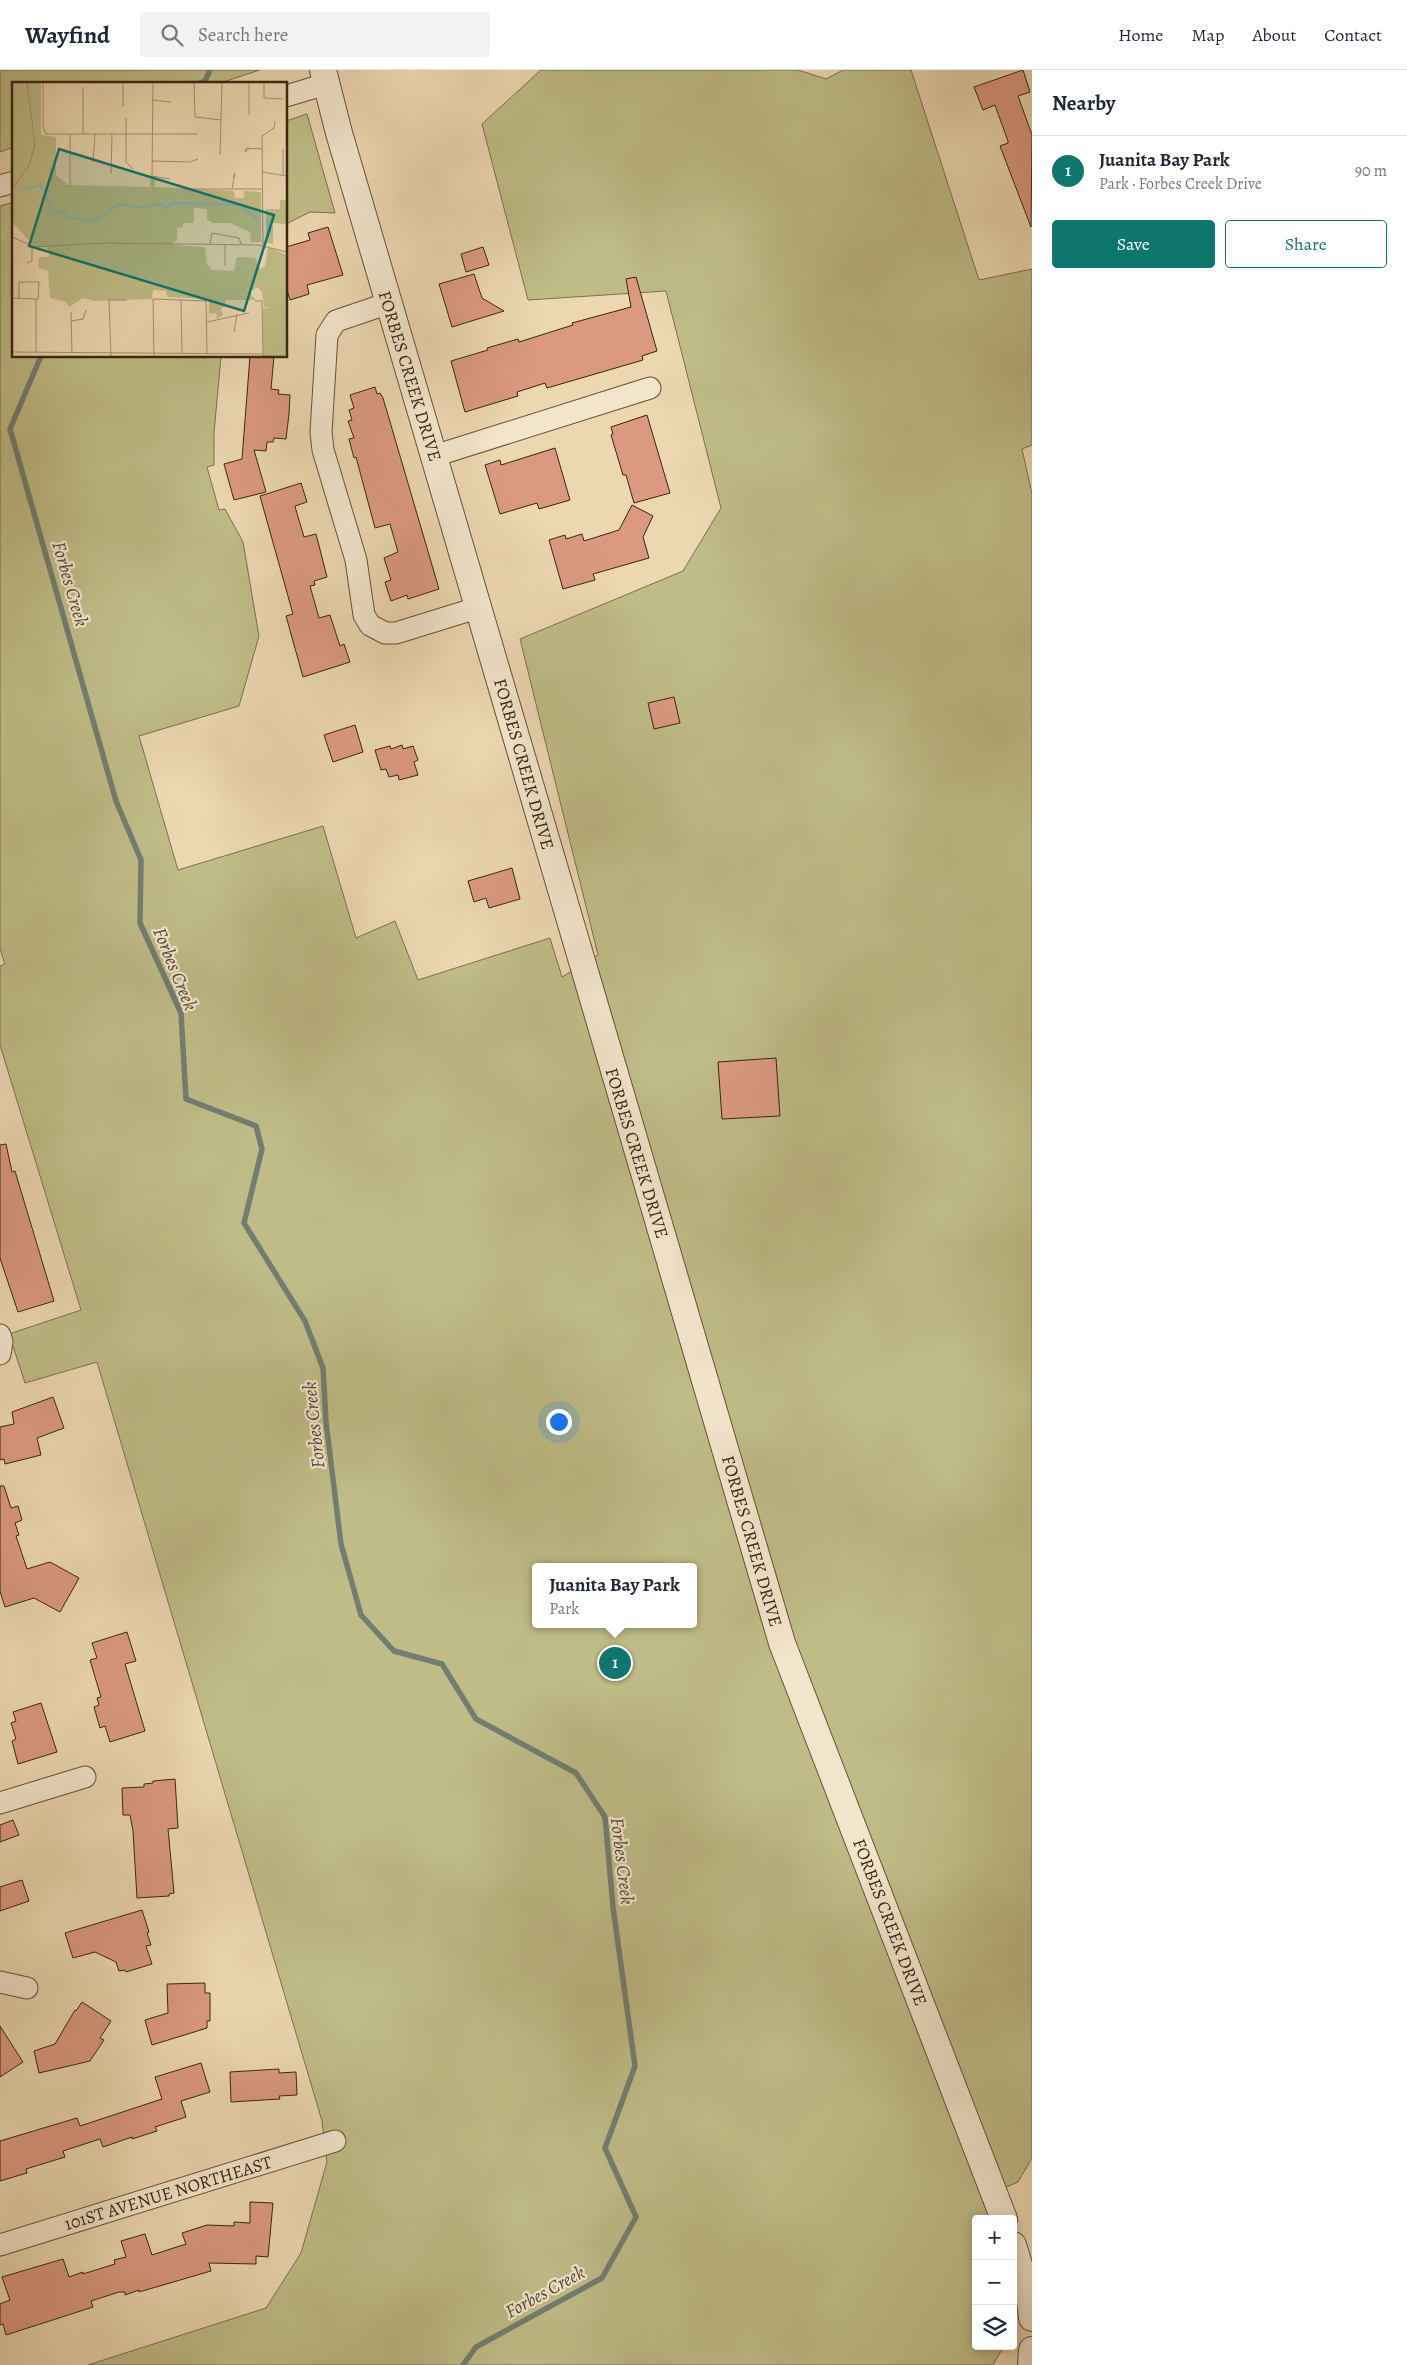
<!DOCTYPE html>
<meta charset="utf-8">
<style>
body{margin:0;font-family:Alegreya,serif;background:#f2f2f3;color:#1f2937}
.controls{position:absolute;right:15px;bottom:15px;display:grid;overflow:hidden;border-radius:5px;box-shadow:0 2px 12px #0003}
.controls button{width:45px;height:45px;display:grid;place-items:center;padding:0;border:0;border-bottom:1px solid #e0e1e3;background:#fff;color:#1f2937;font:25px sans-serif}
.you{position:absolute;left:558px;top:1351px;width:18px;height:18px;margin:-12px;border:4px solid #fff;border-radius:50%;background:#1a73e8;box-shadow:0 0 0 8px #1a73e833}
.badge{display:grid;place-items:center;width:32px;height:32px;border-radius:50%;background:#0f766e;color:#fff;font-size:16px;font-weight:700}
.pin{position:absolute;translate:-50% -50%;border:2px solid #fff;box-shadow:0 1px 5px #0006}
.popup{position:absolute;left:532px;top:1493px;width:165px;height:65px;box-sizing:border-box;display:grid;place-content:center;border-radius:5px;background:#fff;filter:drop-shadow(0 1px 4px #0005);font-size:16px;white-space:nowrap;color:#747a83}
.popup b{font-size:19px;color:#1f2937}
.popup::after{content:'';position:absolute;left:50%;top:100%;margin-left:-10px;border:10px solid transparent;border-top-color:#fff}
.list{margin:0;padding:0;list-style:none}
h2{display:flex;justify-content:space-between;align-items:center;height:65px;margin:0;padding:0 20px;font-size:21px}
h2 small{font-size:16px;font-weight:400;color:#747a83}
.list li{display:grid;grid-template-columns:32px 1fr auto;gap:15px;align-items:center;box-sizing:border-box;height:70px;padding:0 20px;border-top:1px solid #e0e1e3}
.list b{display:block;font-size:19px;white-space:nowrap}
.list p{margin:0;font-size:16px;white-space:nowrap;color:#747a83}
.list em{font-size:16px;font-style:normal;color:#747a83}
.actions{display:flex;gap:10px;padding:15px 20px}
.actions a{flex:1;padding:11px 0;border:1px solid #0f766e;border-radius:5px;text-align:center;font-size:18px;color:#0f766e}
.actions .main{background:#0f766e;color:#fff}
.icon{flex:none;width:28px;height:28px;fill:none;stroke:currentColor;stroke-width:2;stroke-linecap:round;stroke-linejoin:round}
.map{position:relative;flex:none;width:1032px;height:2295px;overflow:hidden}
header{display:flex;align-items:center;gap:30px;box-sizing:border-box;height:70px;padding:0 25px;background:#fff;border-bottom:1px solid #e0e1e3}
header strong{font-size:24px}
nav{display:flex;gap:28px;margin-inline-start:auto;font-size:18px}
.search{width:350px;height:45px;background:#f2f2f3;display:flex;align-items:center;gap:12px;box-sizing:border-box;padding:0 18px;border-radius:5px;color:#747a83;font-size:19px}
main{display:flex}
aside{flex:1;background:#fff}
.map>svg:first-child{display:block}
.green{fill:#bfbc87;stroke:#7b714c;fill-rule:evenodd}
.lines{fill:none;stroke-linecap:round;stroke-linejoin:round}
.stream{stroke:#727e71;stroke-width:5.5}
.building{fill:#db9982;stroke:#372610}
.minor-casing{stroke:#645238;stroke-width:23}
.tertiary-casing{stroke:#645238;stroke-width:28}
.minor{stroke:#f3e5cc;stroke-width:21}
.tertiary{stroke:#f3e5cc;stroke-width:26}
.labels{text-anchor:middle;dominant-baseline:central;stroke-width:4.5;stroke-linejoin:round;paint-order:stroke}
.street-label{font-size:18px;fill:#372610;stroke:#f3e5cc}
.water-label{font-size:19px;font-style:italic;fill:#504a38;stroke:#f3e5cc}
.inset-river{fill:none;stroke:#99b8b2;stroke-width:2.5}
.inset-road{fill:none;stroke:#a49071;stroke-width:1}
.view{fill:#0f766e;fill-opacity:0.15;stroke:#0f766e;stroke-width:2.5}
.inset-edge{fill:none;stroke:#372610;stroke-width:2.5}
</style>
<header>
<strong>Wayfind</strong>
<div class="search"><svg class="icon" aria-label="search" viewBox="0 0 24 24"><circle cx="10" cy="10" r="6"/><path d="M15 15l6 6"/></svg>Search here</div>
<nav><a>Home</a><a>Map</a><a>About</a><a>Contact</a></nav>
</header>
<main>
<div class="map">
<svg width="1032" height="2295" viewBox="0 0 1032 2295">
<rect width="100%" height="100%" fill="#ecd7b1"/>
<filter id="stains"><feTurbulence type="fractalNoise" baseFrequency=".004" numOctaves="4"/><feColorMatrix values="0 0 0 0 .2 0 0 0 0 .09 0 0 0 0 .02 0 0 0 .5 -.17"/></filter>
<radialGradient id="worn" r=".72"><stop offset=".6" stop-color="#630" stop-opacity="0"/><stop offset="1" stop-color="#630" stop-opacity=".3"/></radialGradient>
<g class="green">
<polygon points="0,0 260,0 217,14 14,14 14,77 0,82"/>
<path d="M 541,0 L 798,0 L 826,9 L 843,0 L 911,0 L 979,210 L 1032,199 L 1032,375 L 1022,379 L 1032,424 L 1032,2088 L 1018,2112 L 997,2121 L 1005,2149 L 976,2149 L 976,2276 L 1004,2276 L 993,2295 L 88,2295 L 266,2238 L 301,2183 L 327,2092 L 322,2051 L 97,1292 L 25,1313 L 9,1264 L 81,1240 L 0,975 L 0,896 L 5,894 L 0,879 L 0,136 L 14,132 L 14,286 L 221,286 L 214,363 L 214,395 L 207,397 L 219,440 L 225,439 L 243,472 L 259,566 L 239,636 L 139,666 L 178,800 L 323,756 L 356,868 L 395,851 L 418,910 L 550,868 L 562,907 L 598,885 L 520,569 L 683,501 L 721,438 L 666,221 L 528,230 L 482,54 ZM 536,1497 L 694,1497 L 694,1554 L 536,1554 Z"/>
<polygon points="307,44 335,143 310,142 286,154 286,51"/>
</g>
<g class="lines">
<g class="stream">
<polyline points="196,14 205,11 210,0"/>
<polyline points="41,286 10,359 116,731 141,790 140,853 181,943 186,1029 256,1056 262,1079 244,1153 305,1251 323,1298 326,1352 341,1474 361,1545 394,1581 442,1594 476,1649 576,1703 605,1747 613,1837 635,1996 605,2078 636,2147 602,2208 476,2277 463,2295"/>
</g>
</g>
<g class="building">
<polygon points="1023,0 1030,22 1018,26 1032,65 1031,157 1000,76 1008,73 1008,71 995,35 983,40 974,17"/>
<polygon points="328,157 343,205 307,215 309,224 290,230 286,217 286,177 310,170 308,163"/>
<polygon points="483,177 489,195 466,202 461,184"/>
<polygon points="474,204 482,228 504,241 452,257 439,214"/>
<polygon points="636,207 657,281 642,286 643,290 547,318 545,313 517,322 518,326 465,342 451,291 488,280 487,278 518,269 519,272 573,255 572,253 631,237 626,209"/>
<polygon points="250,286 274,286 271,319 279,320 278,324 290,325 289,344 286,369 274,368 273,372 267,372 266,381 254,380 266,422 234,430 224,394 242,389"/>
<polygon points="375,317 377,324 380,323 383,328 439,519 408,529 407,525 391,531 385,512 391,510 384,488 398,482 390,454 375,458 356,387 354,388 349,369 354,368 348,351 352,350 349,340 354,338 350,325"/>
<polygon points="647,345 670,423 634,433 626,405 623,405 611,365 613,364 611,357"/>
<polygon points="555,378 570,430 539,439 537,433 500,444 485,395 500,390 501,395"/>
<polygon points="301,413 307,432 295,436 296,440 304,467 316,464 327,507 314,511 315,515 310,516 319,548 330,545 340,576 344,574 350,592 303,607 286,546 293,544 260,426"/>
<polygon points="632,435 653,446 643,467 649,488 593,504 595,510 563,519 549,470 565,465 566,469 582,464 584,471 619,460"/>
<polygon points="674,627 680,653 654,659 648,633"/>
<polygon points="355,655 363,682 333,692 324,665"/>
<polygon points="402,675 403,679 413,676 418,690 414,692 418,705 399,710 398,705 389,707 386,699 381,700 375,680 390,676 391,679"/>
<polygon points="512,798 520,829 489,838 486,828 474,832 468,811"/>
<polygon points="776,988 780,1046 722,1049 718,992"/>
<polygon points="6,1074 12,1102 15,1101 54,1231 18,1242 0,1188 0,1075"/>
<polygon points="53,1327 64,1358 37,1368 41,1385 5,1394 4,1389 0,1390 0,1357 14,1354 12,1342"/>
<polygon points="0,1416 4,1416 11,1438 18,1436 22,1450 15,1453 19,1465 16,1466 27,1499 50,1492 79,1508 60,1542 34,1528 5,1537 0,1521"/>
<polygon points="127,1562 136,1591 125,1594 145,1661 110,1672 105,1656 100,1658 94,1637 99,1635 97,1628 101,1627 90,1590 97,1588 92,1573"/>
<polygon points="41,1633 57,1682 18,1694 12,1671 16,1669 11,1653 16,1651 13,1642"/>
<polygon points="175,1709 178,1758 168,1759 174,1823 169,1824 169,1826 137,1828 133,1761 130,1745 123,1745 122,1718 144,1717 144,1714 153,1713 153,1711"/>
<polygon points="13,1750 19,1765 0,1772 0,1755"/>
<polygon points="22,1810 29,1831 0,1841 0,1817"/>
<polygon points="142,1840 149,1862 147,1863 151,1875 146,1876 152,1894 126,1902 125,1900 119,1901 116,1892 95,1882 73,1888 65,1863"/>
<polygon points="205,1913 205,1923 210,1923 210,1951 207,1951 207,1958 152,1975 145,1950 168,1943 167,1914"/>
<polygon points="82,1932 111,1951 100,1968 104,1970 90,1991 39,2003 34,1981 55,1974 75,1940 76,1941"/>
<polygon points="0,1956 23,1992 0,2007"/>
<polygon points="201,1993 210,2022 181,2031 186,2047 155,2057 157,2061 132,2069 132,2067 103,2077 100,2069 63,2081 65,2087 26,2099 27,2103 0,2111 0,2071 77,2048 80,2056 162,2029 155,2007"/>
<polygon points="279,1999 279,2003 296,2002 297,2025 279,2026 280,2029 231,2032 230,2002"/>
<polygon points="250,2132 273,2133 268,2187 256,2186 256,2194 209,2193 211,2201 139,2222 139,2220 125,2225 125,2222 119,2222 91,2231 93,2237 6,2265 3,2254 0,2255 0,2234 10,2230 2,2207 63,2189 69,2207 83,2202 83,2204 115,2194 114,2190 126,2187 121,2171 145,2164 152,2185 186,2174 182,2163 207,2155 234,2156 234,2152 250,2153"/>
</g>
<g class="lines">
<g class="minor-casing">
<g id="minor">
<polyline points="286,26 326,14"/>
<polyline points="0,116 14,112"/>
<polyline points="389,233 336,251 327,265 321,362 323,380 356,490 364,545 370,555 385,563 396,563 480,537"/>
<polyline points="434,386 650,318"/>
<polyline points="0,1265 2,1272 0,1284"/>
<polyline points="0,1733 85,1707"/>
<polyline points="0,1912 27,1918"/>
<polyline points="0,2175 335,2071"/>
</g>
</g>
<g class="tertiary-casing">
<g id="tertiary">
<polyline points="323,0 339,63 782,1573 1004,2149"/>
<polyline points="1013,2175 1030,2231 1032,2248"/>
<polyline points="1031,2295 1032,2280"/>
</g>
</g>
<use href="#minor" class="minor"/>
<use href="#tertiary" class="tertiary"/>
</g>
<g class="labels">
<g class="street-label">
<text transform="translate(410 306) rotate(73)">FORBES CREEK DRIVE</text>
<text transform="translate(524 694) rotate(74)">FORBES CREEK DRIVE</text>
<text transform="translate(637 1083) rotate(73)">FORBES CREEK DRIVE</text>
<text transform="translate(752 1471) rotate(74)">FORBES CREEK DRIVE</text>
<text transform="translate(890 1852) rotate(69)">FORBES CREEK DRIVE</text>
<text transform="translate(168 2123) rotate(-17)">101ST AVENUE NORTHEAST</text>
</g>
<g class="water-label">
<text transform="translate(70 514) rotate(74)">Forbes Creek</text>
<text transform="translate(175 899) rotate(68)">Forbes Creek</text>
<text transform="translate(314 1355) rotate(-96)">Forbes Creek</text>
<text transform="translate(622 1791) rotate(83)">Forbes Creek</text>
<text transform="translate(545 2222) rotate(-29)">Forbes Creek</text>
</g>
</g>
<g transform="translate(12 12)">
<rect width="275" height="275" fill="#ecd7b1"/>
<path d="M 0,0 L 29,0 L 29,53 L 44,55 L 44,93 L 56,103 L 138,105 L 138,97 L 143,97 L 143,105 L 222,109 L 223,116 L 232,116 L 232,109 L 249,110 L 249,160 L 239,160 L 238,150 L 218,141 L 201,141 L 195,137 L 195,127 L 182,126 L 182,141 L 171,141 L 171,145 L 165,146 L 165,159 L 161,160 L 162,163 L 193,165 L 195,182 L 200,188 L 222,189 L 225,175 L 243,176 L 248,187 L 253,184 L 256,165 L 275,173 L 275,275 L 251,275 L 251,226 L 259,226 L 252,225 L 250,210 L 245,205 L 237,210 L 244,218 L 214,218 L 213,224 L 209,227 L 211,233 L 205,237 L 204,231 L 197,232 L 197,217 L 155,215 L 154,209 L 141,208 L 140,217 L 83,219 L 71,216 L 57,225 L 54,220 L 38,216 L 36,189 L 27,186 L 26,179 L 28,175 L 37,175 L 37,170 L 34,165 L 23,165 L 0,140 ZM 268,118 L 275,118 L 275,142 L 261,141 L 261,162 L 254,160 L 254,127 L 268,127 Z" fill="#bfbc87"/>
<path class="inset-river" d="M 12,108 L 28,103 L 42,131 L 50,130 L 57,135 L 81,139 L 107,122 L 131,126 L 147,122 L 155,126 L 160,121 L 228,123 L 245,137M 255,137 L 257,154 L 260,146"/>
<path class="inset-road" d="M 31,0 L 31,44 L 34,52 L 185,52M 141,0 L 140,94 L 158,97M 182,0 L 183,35 L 209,38M 252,0 L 252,16 L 271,17M 71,5 L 71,52M 140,18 L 159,20M 111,24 L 111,0M 237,33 L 237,0M 114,36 L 114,80 L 121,87M 58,52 L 58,105M 237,67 L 233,70 L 234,66 L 250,67M 271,67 L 271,93M 208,73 L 210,0M 140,79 L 178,80 L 186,77M 81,80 L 83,52M 250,90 L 275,94M 99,92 L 100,52M 0,107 L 17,83 L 23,63 L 15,0M 178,107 L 251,107M 220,107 L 223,91 L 221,95M 0,155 L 23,165 L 92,161 L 246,163 L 275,170M 198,162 L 200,151 L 227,156 L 229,162M 213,162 L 213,184M 251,163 L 250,54 L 262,46 L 263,39M 15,181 L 20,179 L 20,164M 0,216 L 26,217 L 27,200 L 7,200 L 7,216M 24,217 L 24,270M 169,218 L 170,271M 243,219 L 250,219 L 251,275M 59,230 L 60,271M 59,239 L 71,237 L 74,228M 195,240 L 237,231M 222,250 L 225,232M 0,270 L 250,272M 99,275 L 97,218 L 115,218M 142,275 L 141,217 L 194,219 L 195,271"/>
<path class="view" d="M 47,67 L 262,133 L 232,229 L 17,164 Z"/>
<rect width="275" height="275" class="inset-edge"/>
</g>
<rect width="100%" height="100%" filter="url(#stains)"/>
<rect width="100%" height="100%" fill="url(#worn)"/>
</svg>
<div class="controls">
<button>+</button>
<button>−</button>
<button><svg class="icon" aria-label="layers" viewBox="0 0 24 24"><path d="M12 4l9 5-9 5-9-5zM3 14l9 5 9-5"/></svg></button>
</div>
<div class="you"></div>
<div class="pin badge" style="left:615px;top:1593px">1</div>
<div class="popup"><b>Juanita Bay Park</b>Park</div>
</div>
<aside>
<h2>Nearby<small></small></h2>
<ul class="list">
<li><span class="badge">1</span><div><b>Juanita Bay Park</b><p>Park · Forbes Creek Drive</p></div><em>90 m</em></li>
</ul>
<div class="actions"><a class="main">Save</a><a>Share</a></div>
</aside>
</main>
